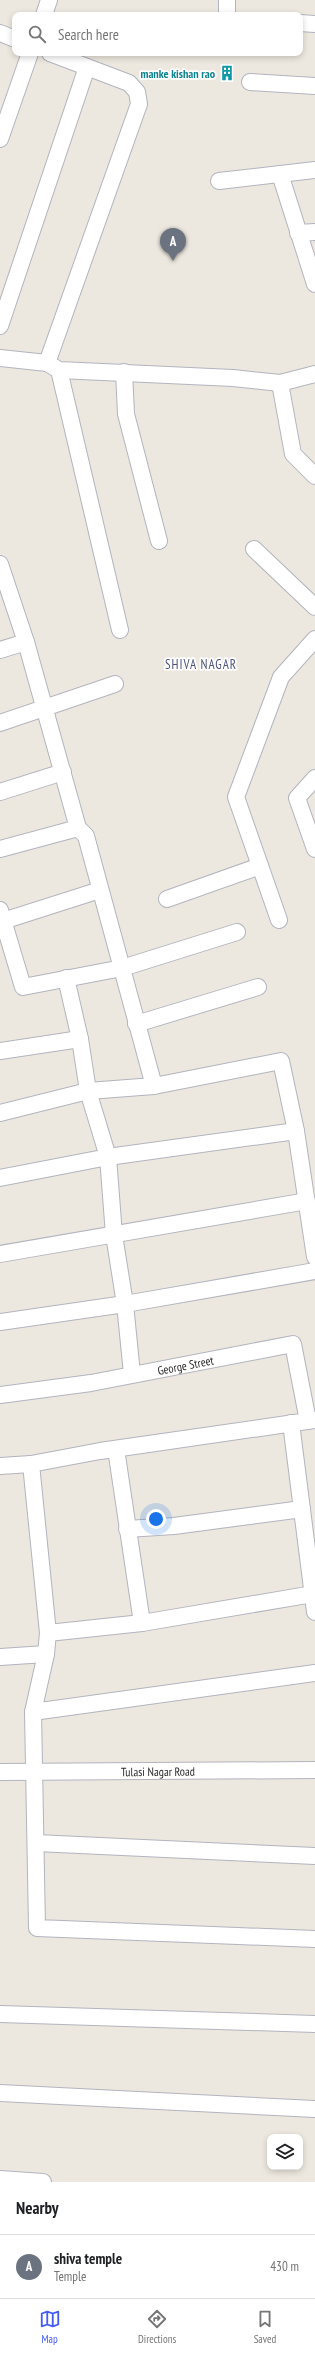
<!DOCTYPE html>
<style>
body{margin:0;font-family:"PT Sans Narrow",sans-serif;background:#f2f2f2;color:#202124}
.controls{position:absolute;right:12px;bottom:12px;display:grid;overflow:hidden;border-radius:8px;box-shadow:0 2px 6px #0003}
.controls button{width:36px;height:36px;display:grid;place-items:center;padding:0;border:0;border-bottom:1px solid #e0e0e0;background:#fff;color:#202124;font:20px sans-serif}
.you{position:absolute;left:156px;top:1519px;width:14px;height:14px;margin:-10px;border:3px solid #fff;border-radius:50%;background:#1a73e8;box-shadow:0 0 0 6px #1a73e833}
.badge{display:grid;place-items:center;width:26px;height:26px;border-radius:50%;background:#445bf5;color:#fff;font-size:13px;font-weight:700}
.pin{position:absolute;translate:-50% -33px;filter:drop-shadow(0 1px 2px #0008)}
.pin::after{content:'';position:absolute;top:21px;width:14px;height:12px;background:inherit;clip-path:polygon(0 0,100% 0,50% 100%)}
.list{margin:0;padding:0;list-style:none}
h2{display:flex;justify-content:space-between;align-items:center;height:52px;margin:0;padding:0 16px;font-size:17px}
h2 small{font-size:13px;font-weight:400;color:#757577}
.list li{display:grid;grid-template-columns:26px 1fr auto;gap:12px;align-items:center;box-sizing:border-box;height:64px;padding:0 16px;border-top:1px solid #e0e0e0}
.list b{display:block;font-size:15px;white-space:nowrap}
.list p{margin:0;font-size:13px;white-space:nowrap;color:#757577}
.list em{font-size:13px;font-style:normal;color:#757577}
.icon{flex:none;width:22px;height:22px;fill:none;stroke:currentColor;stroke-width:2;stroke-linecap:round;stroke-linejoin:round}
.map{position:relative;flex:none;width:315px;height:2182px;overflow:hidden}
.search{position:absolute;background:#fff;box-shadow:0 2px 6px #0003;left:12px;right:12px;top:12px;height:44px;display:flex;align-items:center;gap:10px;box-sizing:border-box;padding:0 14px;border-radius:8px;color:#757577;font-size:15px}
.sheet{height:116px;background:#fff}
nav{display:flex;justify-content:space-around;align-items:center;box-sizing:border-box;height:56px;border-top:1px solid #e0e0e0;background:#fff;font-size:11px;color:#757577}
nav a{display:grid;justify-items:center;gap:2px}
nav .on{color:#445bf5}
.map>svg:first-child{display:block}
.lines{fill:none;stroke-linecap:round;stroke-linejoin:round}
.minor-casing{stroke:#b2b4bf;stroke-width:18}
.minor{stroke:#fff;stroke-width:16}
.labels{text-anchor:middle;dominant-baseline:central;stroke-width:3.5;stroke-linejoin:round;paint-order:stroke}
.culture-label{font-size:12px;font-weight:bold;fill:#0d838f;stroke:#fff;text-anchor:end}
.street-label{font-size:12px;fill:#2c2c2c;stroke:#fff}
.neighbourhood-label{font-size:13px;letter-spacing:1px;fill:#4d537c;stroke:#fff}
</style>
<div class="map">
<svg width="315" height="2182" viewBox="0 0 315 2182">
<rect width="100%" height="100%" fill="#ede8df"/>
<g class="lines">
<g class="minor-casing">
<g id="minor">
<polyline points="227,0 227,15"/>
<polyline points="44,15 49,0"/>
<polyline points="300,23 315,24"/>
<polyline points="0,33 15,39"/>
<polyline points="250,82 315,86"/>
<polyline points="0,139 30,53"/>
<polyline points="280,174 315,284"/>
<polyline points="219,181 315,170"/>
<polyline points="298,233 315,232"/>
<polyline points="0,326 87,67"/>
<polyline points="0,358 47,363 59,370 233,378 280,383 315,374"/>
<polyline points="47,363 139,104 137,92 129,83 50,53"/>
<polyline points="59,370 120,630"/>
<polyline points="124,372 126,414 159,541"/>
<polyline points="280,383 293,454 315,476"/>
<polyline points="254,549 315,607"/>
<polyline points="0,564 26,642 78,828 86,836 154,1086 281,1061 296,1131 315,1257"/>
<polyline points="0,650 26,642"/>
<polyline points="0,723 115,684"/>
<polyline points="315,778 297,798 315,849"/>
<polyline points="0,792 63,772"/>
<polyline points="0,849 78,828"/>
<polyline points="167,899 260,866"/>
<polyline points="0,910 23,987 122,968 237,932"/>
<polyline points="279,920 236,797 281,677 315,639"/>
<polyline points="0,922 100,890"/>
<polyline points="66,978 80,1039 88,1091 108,1157 114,1235 125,1304 132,1374"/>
<polyline points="136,1024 258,987"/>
<polyline points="0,1051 80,1039"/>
<polyline points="0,1113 88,1091 154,1086"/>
<polyline points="0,1178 108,1157 296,1131"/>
<polyline points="0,1254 307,1201"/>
<polyline points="0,1322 125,1304 315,1271"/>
<path id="s1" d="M 0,1395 L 91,1383 L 293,1344 L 308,1421"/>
<polyline points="291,1423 315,1612"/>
<polyline points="116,1449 142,1623"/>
<polyline points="31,1464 48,1633 142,1623 313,1594"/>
<polyline points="0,1466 31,1464 100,1451 315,1420"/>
<polyline points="127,1529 174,1526 302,1509"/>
<polyline points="48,1633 46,1654 33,1712 37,1928 315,1939"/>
<polyline points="0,1657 46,1654"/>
<polyline points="33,1712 315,1673"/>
<path id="s2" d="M 0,1772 L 315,1770"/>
<polyline points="36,1843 315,1856"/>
<polyline points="0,2014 315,2024"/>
<polyline points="0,2093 315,2109"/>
<polyline points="0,2179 43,2182"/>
</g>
</g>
<use href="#minor" class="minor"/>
</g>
<defs>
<g id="building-bare" transform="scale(1.2)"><path d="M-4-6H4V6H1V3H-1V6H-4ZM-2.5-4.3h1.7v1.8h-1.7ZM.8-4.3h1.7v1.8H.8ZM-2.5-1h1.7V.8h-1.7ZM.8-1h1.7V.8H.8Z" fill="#0f9aa8" stroke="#fff" stroke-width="2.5" paint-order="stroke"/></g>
</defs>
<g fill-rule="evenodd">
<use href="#building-bare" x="227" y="73"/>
</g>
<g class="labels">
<g class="culture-label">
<text x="215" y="73">manke kishan rao</text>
</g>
<g class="street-label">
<text stroke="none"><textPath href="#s1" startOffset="188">George Street</textPath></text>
<text stroke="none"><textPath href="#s2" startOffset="158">Tulasi Nagar Road</textPath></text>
</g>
<g class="neighbourhood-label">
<text x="201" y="664">SHIVA NAGAR</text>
</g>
</g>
</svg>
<div class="controls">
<button><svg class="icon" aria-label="layers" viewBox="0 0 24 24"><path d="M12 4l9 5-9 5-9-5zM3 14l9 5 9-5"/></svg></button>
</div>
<div class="you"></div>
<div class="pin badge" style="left:173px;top:261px;background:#6b7280">A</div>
<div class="search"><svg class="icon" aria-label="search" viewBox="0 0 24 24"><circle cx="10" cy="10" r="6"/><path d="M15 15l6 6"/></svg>Search here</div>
</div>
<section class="sheet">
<h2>Nearby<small></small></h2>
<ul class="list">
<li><span class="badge" style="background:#6b7280">A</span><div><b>shiva temple</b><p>Temple</p></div><em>430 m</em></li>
</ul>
</section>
<nav>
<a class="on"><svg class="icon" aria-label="map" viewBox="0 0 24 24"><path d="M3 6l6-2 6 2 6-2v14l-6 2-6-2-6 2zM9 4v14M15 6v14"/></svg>Map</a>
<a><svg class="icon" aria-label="directions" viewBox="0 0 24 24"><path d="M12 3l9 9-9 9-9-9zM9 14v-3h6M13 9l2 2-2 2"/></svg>Directions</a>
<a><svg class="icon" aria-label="saved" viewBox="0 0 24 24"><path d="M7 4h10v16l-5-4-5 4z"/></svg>Saved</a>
</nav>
